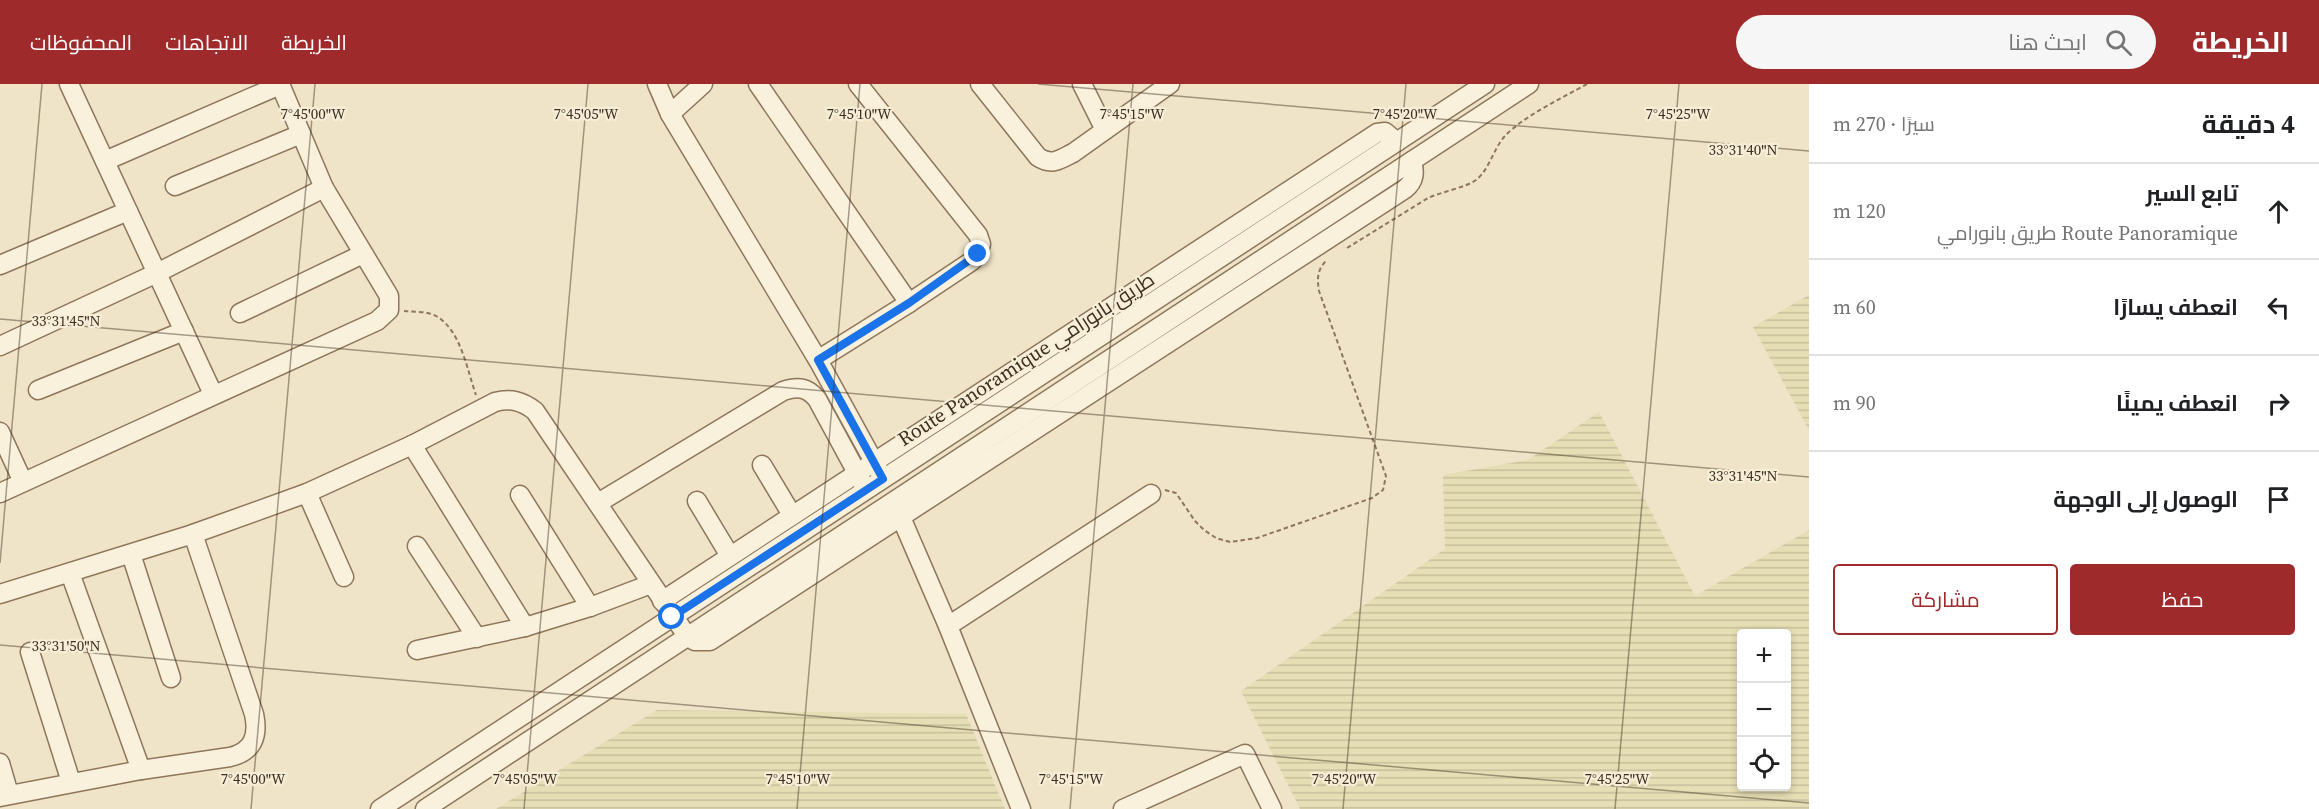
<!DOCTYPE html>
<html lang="ar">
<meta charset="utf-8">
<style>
body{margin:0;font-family:"Source Serif 4",Cairo,serif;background:#f6f6f6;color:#202124;direction:rtl}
.controls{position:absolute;right:18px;bottom:18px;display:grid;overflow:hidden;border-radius:6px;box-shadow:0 3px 9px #0003}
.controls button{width:54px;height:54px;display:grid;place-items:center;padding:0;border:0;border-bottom:2px solid #e0e0e0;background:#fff;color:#202124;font:30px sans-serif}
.stop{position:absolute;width:18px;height:18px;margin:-14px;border:4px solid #1a73e8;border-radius:50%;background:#fff}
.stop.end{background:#1a73e8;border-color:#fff;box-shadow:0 2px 6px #0008}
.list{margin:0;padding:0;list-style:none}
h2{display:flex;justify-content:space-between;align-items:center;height:78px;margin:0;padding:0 24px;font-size:26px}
h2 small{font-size:20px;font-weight:400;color:#757577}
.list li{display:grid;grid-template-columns:39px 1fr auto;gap:18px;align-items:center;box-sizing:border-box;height:96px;padding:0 24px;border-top:2px solid #e0e0e0}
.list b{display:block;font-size:22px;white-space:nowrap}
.list p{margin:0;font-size:20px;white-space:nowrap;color:#757577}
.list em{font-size:20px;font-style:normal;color:#757577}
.actions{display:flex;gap:12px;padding:18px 24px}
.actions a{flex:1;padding:14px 0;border:2px solid #9e2a2b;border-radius:6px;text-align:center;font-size:21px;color:#9e2a2b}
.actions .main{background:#9e2a2b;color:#fff}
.icon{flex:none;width:33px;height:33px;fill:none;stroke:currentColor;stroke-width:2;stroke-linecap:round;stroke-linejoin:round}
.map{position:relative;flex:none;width:1809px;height:725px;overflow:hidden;direction:ltr}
header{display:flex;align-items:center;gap:36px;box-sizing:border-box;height:84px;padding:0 30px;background:#9e2a2b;color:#fff}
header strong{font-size:28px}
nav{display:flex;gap:33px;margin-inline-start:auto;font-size:21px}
.search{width:420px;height:54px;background:#f6f6f6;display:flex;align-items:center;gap:15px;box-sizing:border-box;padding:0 21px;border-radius:33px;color:#757577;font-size:22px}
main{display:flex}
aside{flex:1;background:#fff}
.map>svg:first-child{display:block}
.farmland{fill:url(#farmland-rules);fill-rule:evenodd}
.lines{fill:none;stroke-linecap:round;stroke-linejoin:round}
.minor-casing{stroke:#8d765c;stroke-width:21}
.path{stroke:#8d765c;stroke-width:2;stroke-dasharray:4.5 3;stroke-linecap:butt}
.minor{stroke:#faf1dc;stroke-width:18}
.route{stroke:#1a73e8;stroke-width:8}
.ticks{fill:none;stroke:#3d2e20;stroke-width:1.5;stroke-opacity:0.45}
.labels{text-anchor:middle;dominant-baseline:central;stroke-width:4.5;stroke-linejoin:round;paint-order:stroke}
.street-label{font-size:20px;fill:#3d2e20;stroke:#f7eed8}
.ticks-label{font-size:15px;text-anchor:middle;fill:#3d2e20;stroke:#f7eed8;stroke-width:4.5;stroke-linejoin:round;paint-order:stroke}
</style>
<header>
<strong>الخريطة</strong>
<div class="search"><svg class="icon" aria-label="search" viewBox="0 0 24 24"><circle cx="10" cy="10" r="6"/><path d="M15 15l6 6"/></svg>ابحث هنا</div>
<nav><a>الخريطة</a><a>الاتجاهات</a><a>المحفوظات</a></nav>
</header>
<main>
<aside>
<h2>4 دقيقة<small>سيرًا · 270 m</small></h2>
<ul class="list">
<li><svg class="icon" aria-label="ahead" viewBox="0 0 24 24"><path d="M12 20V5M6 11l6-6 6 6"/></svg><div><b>تابع السير</b><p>Route Panoramique طريق بانورامي</p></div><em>120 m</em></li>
<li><svg class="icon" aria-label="left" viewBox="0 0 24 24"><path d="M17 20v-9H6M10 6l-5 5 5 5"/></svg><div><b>انعطف يسارًا</b></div><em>60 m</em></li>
<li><svg class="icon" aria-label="right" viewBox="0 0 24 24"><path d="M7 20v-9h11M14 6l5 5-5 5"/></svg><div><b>انعطف يمينًا</b></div><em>90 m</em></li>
<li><svg class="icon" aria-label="arrive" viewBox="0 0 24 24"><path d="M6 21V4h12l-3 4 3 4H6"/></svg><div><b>الوصول إلى الوجهة</b></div></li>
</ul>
<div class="actions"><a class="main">حفظ</a><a>مشاركة</a></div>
</aside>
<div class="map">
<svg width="1809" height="725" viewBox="0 0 1809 725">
<defs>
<pattern id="farmland-rules" width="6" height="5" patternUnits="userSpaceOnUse" patternTransform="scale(1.5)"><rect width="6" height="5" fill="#e6deb5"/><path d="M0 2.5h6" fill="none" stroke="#c6bf9b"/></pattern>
</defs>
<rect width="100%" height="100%" fill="#f0e4c8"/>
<g class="farmland">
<polygon points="1809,211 1809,346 1753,243"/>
<path d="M 1599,328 L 1695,512 L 1809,446 L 1809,725 L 1300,725 L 1241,607 L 1445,465 L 1443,391 L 1528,376 ZM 1742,550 L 1786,550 L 1786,702 L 1742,702 Z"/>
<polygon points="657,626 966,630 1005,725 496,725"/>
</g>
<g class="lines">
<g class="minor-casing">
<g id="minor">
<polyline points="69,0 213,310"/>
<polyline points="657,0 670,30 818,276 880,389"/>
<polyline points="758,0 909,219"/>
<path d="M 980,0 L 1038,73 C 1052,82 1059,76 1073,69 L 1170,0"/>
<polyline points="1082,0 1105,46"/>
<polyline points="670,30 703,0"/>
<polyline points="105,77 280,1"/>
<polyline points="175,102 301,50"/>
<polyline points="0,181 128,127"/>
<polyline points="240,229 363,170"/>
<polyline points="0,262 157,189 324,104"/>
<polyline points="818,276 909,219 972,177 978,170 981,160 978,151 858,0"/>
<polyline points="38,306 184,247"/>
<polyline points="0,348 23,398"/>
<polyline points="412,361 525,543"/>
<polyline points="762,381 792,431"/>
<polyline points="0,409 377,237 389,226 389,212 324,104 280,0"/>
<polyline points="307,409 344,493"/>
<polyline points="520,411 590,523"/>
<polyline points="697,417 730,472"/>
<path d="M 598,419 L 783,307 C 798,302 807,303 817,315 L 862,398"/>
<polyline points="897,424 948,542 1021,725"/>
<polyline points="417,462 477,554"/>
<polyline points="131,470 171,594"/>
<polyline points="70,489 141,686"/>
<path d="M 0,510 L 193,450 L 307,409 L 412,361 L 495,318 C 511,314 522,317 535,327 L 687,552 L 695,557 L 710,557 L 1405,105 C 1415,97 1415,88 1412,77"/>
<polyline points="662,517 1377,49 1385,48 1397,58"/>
<polyline points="948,542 1151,410"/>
<polyline points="417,566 525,543 590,523 651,500"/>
<polyline points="30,568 71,698"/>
<polyline points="0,679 9,710"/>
<path d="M 0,713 L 141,686 L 230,673 C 252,668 259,653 254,630 L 193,450"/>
<polyline points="380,725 1485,0"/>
<polyline points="425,725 1529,0"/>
<polyline points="1123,725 1245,670 1272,725"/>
</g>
</g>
<g class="path">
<path d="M 1347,164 L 1428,114 C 1441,108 1467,103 1476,96 C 1489,86 1493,66 1504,53 C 1522,33 1562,14 1587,0"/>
<path d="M 404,227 C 414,228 427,227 436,232 C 461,246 467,286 476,311"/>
<path d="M 1165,406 L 1176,409 L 1195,437 L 1204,446 L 1216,454 L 1230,458 L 1257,454 L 1372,414 L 1383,406 L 1386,392 L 1319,207 C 1317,195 1317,185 1327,176"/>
</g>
<use href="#minor" class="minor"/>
</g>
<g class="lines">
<polyline class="route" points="672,533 883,395 818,276 909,219 978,170"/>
</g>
<path class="ticks" d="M 1038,0 L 1809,67M 0,235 L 1809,393M 0,479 L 42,0M 0,561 L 1809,719M 251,725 L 315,0M 524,725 L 588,0M 797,725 L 860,0M 1070,725 L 1133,0M 1343,725 L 1406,0M 1615,725 L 1679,0"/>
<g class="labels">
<g class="street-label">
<text transform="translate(1026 275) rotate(-33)">Route Panoramique طريق بانورامي</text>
</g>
</g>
<g class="ticks-label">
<text x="313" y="35">7°45'00"W</text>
<text x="586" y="35">7°45'05"W</text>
<text x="859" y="35">7°45'10"W</text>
<text x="1132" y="35">7°45'15"W</text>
<text x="1405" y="35">7°45'20"W</text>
<text x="1678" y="35">7°45'25"W</text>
<text x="1743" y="71">33°31'40"N</text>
<text x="66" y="242">33°31'45"N</text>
<text x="1743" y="397">33°31'45"N</text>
<text x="66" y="567">33°31'50"N</text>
<text x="253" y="700">7°45'00"W</text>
<text x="525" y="700">7°45'05"W</text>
<text x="798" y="700">7°45'10"W</text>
<text x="1071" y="700">7°45'15"W</text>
<text x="1344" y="700">7°45'20"W</text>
<text x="1617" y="700">7°45'25"W</text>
</g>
</svg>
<div class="controls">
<button>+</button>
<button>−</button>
<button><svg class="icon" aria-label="locate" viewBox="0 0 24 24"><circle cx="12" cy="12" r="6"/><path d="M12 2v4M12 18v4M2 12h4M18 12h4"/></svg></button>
</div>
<div class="stop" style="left:672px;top:533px"></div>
<div class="stop end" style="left:978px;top:170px"></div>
</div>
</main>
